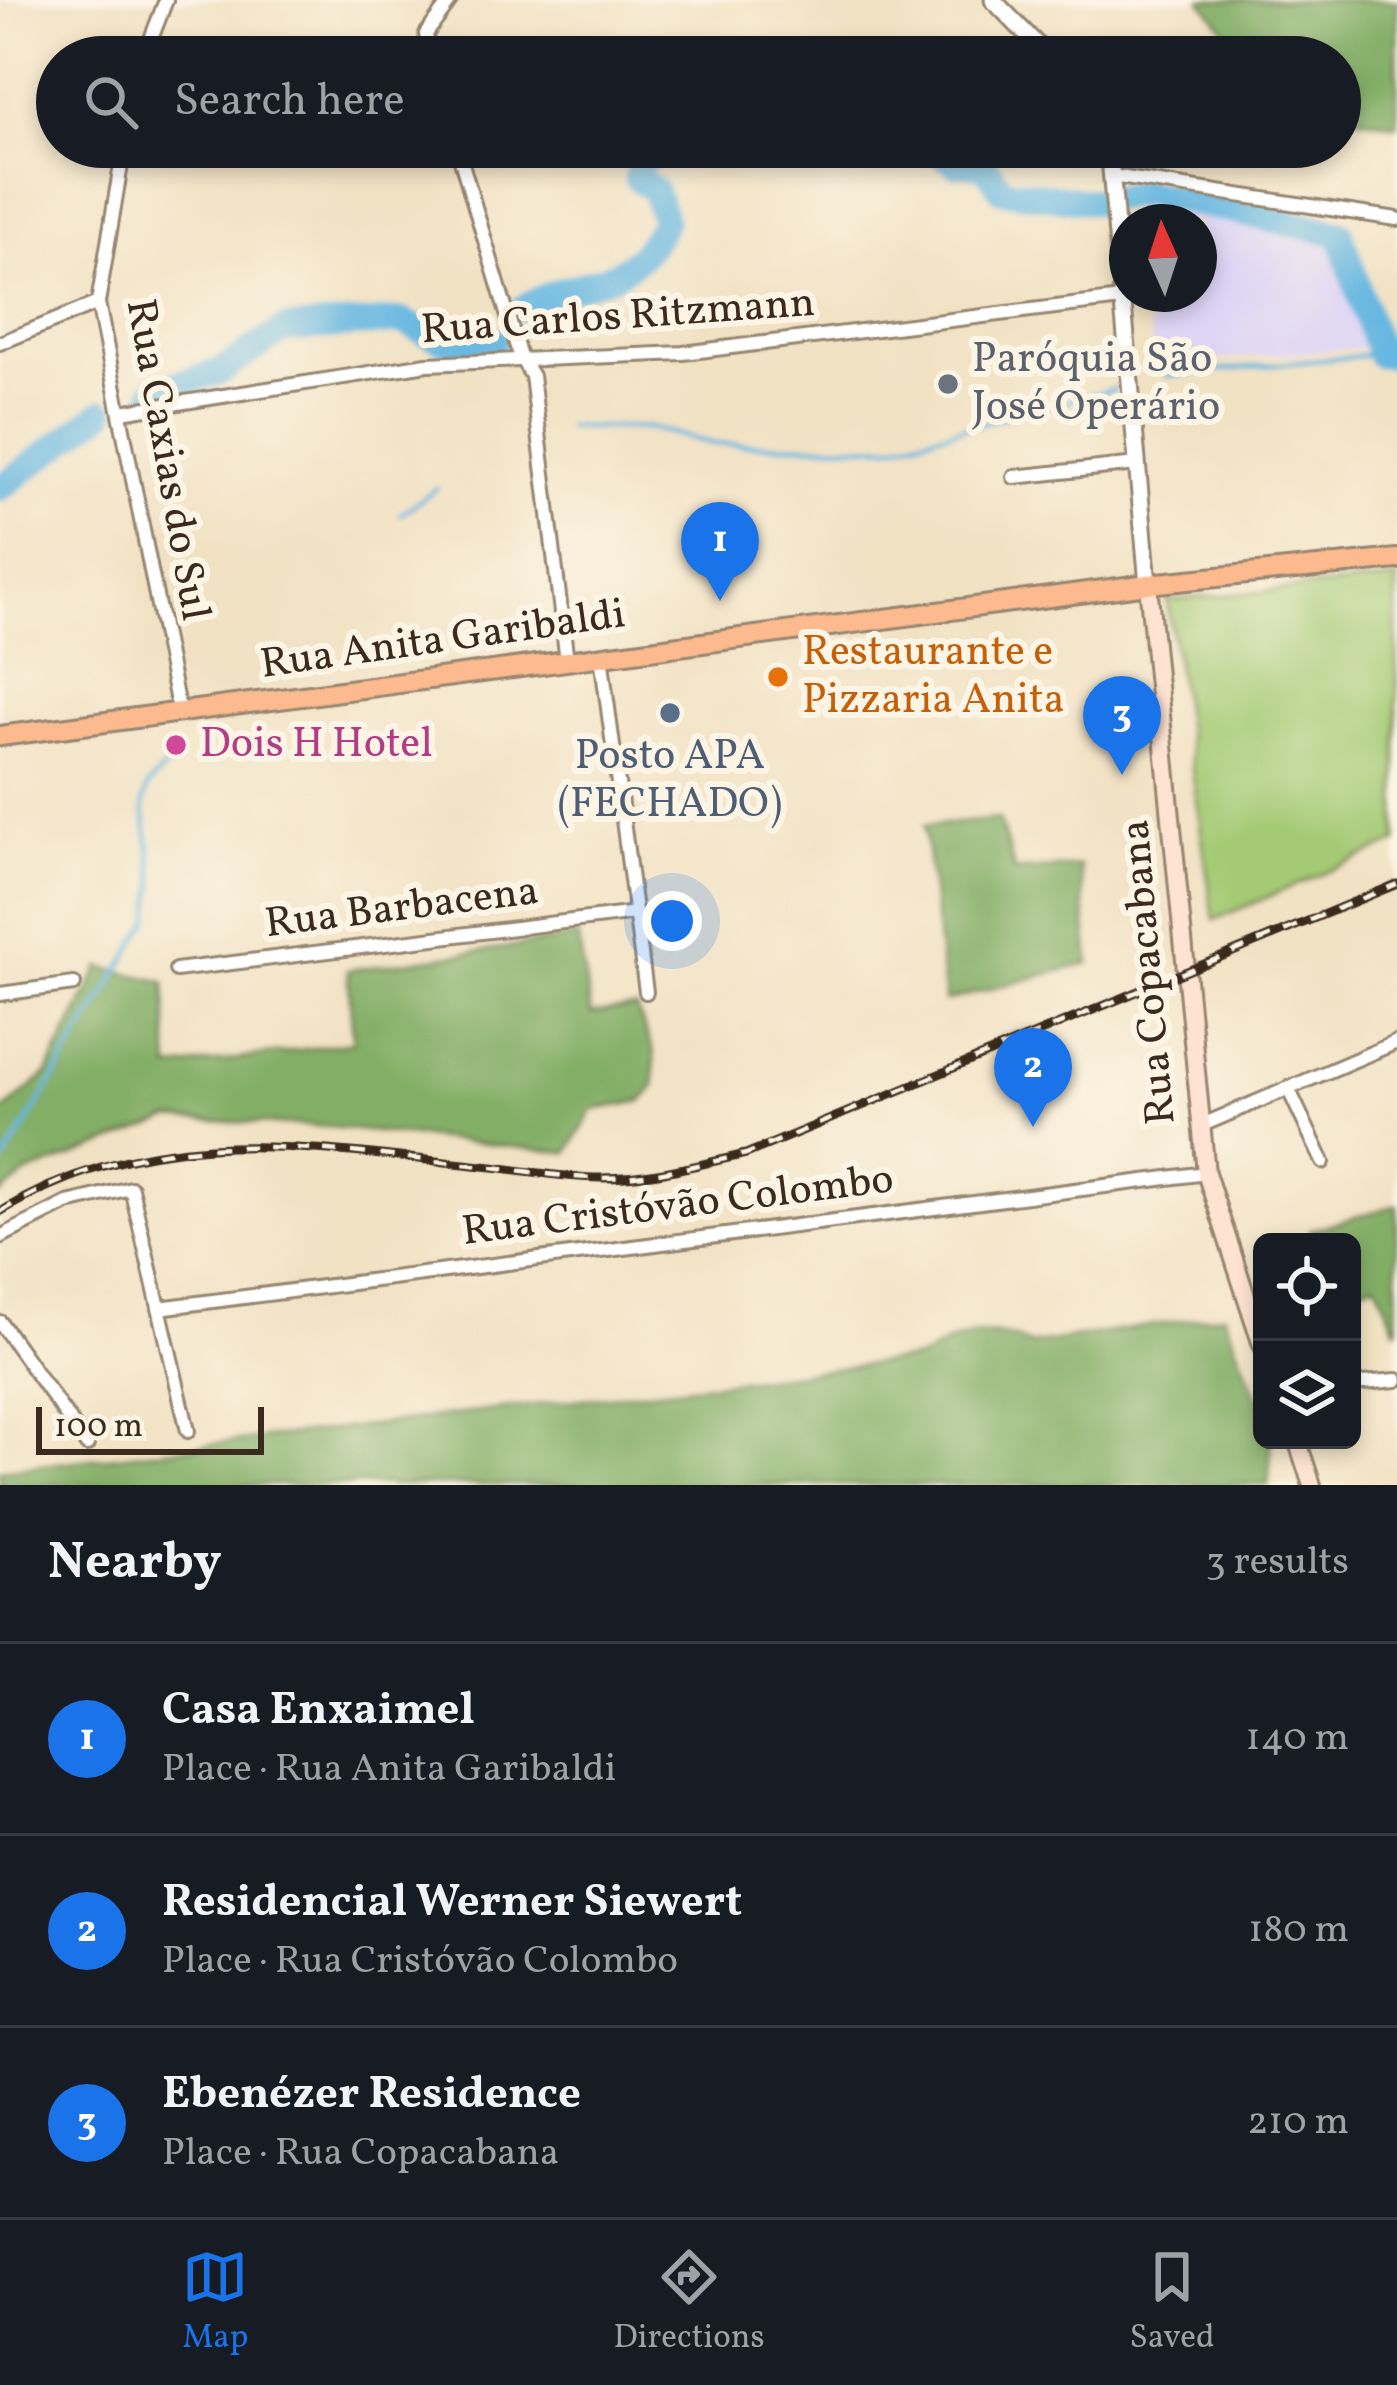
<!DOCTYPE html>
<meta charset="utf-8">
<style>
body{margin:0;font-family:Vollkorn,serif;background:#242831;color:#f1f3f6}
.controls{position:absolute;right:36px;bottom:36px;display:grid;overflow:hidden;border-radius:18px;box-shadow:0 6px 18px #0003}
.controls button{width:108px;height:108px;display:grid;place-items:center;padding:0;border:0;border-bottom:3px solid #363941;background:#171b24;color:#f1f3f6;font:60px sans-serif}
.compass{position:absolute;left:1109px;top:204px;width:108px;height:108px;border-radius:50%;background:#171b24;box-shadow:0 6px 18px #0003;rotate:357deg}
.scale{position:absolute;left:36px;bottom:30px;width:228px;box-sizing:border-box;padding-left:12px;border:6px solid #3b2a1e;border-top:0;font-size:33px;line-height:42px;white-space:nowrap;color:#3b2a1e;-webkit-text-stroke:9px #fcf5e5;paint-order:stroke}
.you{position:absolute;left:672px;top:921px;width:42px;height:42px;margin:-30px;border:9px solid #fff;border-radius:50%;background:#1a73e8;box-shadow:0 0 0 18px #1a73e833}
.badge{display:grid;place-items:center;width:78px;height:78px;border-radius:50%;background:#1a73e8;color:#fff;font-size:39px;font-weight:700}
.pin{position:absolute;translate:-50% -99px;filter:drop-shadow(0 3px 6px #0008)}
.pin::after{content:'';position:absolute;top:63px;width:42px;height:36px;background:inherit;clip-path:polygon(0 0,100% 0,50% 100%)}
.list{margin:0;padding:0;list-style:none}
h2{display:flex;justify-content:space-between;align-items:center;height:156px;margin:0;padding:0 48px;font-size:51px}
h2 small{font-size:39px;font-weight:400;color:#9ea1a6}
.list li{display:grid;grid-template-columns:78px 1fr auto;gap:36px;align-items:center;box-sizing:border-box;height:192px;padding:0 48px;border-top:3px solid #363941}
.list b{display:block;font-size:45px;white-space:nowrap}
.list p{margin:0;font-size:39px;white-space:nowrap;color:#9ea1a6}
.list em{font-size:39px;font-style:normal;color:#9ea1a6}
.icon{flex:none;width:66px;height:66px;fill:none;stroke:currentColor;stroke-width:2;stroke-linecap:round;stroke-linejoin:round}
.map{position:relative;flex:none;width:1397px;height:1485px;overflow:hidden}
.search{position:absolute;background:#171b24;box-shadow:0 6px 18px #0003;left:36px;right:36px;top:36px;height:132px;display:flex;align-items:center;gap:30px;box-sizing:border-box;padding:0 42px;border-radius:66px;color:#9ea1a6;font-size:45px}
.sheet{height:732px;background:#171b24}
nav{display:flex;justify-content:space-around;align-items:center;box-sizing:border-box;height:168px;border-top:3px solid #363941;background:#171b24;font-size:33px;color:#9ea1a6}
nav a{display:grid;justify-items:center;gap:6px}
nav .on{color:#1a73e8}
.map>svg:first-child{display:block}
.built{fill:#ded5f5}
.green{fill:#a4ca75;stroke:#707a4a;stroke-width:3}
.forest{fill:#83ae66;stroke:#5f6c42;stroke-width:3}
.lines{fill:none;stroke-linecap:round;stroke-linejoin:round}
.stream{stroke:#66b7e1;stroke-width:4.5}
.river{stroke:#66b7e1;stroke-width:27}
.minor-casing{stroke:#968671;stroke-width:18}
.tertiary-casing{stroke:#968671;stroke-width:21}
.secondary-casing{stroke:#968671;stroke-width:22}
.primary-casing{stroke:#968671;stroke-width:24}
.minor{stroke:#fff;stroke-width:12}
.tertiary{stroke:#fff;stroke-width:15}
.secondary{stroke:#fee3d2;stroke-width:16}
.primary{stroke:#fcba8e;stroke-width:18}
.rail-casing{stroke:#3b2a1e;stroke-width:9}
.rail{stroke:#fcf5e5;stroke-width:4.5;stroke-dasharray:14;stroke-linecap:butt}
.worship-dot{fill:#6b7280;stroke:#fcf5e5;stroke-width:4.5}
.food-dot{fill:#e8710a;stroke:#fcf5e5;stroke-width:4.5}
.service-dot{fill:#5c6f8a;stroke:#fcf5e5;stroke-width:4.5}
.hotel-dot{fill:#d1479c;stroke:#fcf5e5;stroke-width:4.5}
.labels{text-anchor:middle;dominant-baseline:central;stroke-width:12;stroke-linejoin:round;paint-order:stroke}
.street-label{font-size:42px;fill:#3b2a1e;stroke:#fcf5e5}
.worship-label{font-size:42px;fill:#5b616d;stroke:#fcf5e5;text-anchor:start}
.food-label{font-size:42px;fill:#c56008;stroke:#fcf5e5;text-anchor:start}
.hotel-label{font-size:42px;fill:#b23c85;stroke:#fcf5e5;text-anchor:start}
.service-label{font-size:42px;fill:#4e5e75;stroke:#fcf5e5}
</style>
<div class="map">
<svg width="1397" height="1485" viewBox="0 0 1397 1485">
<rect width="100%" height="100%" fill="#fcf5e5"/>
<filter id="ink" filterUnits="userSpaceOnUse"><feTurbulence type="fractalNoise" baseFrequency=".00833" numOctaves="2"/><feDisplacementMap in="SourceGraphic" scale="24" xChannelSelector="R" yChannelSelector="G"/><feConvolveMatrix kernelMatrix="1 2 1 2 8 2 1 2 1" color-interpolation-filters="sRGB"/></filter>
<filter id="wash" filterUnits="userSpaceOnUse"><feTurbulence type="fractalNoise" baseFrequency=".004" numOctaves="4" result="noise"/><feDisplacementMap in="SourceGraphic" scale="48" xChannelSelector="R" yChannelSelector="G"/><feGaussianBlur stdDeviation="2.7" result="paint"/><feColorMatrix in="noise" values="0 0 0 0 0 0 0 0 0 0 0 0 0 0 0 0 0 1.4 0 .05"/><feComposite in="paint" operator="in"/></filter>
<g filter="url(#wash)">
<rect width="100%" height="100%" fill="#f2e2c4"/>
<polygon class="built" points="1138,196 1334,238 1370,347 1154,365 1147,294 1199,294 1199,222 1141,222"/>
<polygon class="green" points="1397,580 1397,842 1214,920 1167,600"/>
<g class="forest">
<polygon points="1201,0 1397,0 1397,125 1340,114 1340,57 1247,57"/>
<polygon points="999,819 1015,871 1080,866 1090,963 945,1001 924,826"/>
<polygon points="578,937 591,1014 636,1008 654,1052 655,1086 642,1101 593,1110 568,1153 331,1127 171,1119 27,1174 0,1195 0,1114 47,1074 100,967 165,982 170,1069 353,1042 348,970"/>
<polygon points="1397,1205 1397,1331 1376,1282 1352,1290 1352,1242 1315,1242 1310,1230"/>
<path d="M 1224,1314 L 1262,1407 L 1262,1440 L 1272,1440 L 1268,1485 L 0,1485 L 0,1470 L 922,1358 C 954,1334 994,1326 1030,1345 Z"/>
</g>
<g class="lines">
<g class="stream">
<polyline points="1166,376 1379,354"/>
<polyline points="567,427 651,428 714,444 891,446 1115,389"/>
<polyline points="401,514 437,488"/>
<polyline points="0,1168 150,919 155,884 143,802 148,786 166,766"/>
</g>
<g class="river">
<polyline points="898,147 938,151 956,164 984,164 1002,190 1096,202 1143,192 1340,233 1379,354 1397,355"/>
<path d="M 524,308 C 584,271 626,296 664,221 L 654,190 L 637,178 L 642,158 L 674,150"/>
<polyline points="154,391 221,371 283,330 401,321 447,342 494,340"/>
<polyline points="0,488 103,412"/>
</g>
</g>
</g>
<g filter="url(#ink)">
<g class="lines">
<g class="minor-casing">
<g id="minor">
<polyline points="144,57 166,0"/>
<polyline points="429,57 426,34 451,0"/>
<polyline points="124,147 98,303 179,712"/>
<polyline points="457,147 520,357 532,376 567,661"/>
<polyline points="1112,176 1397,219"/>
<polyline points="0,343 98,303"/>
<polyline points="121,412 427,364 683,353 1121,299"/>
<polyline points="1014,477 1137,464"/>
<polyline points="601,656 646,992"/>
<polyline points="176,970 636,913"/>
<polyline points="0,994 74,984"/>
<polyline points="1288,1088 1323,1162"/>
<polyline points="1200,1126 1397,1042"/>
<polyline points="0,1237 67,1203 131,1188 188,1431"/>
<polyline points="159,1308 1206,1173"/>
<polyline points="0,1322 87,1445"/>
<polyline points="1352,1384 1397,1380"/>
</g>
</g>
<g class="tertiary-casing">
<g id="tertiary">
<polyline points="993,0 1049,57"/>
<polyline points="1109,147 1148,584"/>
</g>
</g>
<g class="secondary-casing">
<g id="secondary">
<polyline points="1148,584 1206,1173 1262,1345"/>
<polyline points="1297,1440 1312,1485"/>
</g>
</g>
<g class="primary-casing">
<polyline id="primary" points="0,736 1148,584 1397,559"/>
</g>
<use href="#minor" class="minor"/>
<use href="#tertiary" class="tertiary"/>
<use href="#secondary" class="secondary"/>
<use href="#primary" class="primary"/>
<g class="rail-casing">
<path id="rail" d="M 0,1212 C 160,1114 325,1151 501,1168 C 534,1172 568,1178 601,1178 C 651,1178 698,1165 746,1154 L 1397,884"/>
</g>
<use href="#rail" class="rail"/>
</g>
</g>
<circle class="worship-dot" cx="948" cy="384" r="12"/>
<circle class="food-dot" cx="778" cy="677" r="12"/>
<circle class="service-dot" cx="670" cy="713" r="12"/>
<circle class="hotel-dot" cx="176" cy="745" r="12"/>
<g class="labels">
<g class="street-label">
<text transform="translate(618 318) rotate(-4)">Rua Carlos Ritzmann</text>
<text transform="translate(166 460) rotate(80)">Rua Caxias do Sul</text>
<text transform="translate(443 641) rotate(-8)">Rua Anita Garibaldi</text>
<text transform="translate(402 909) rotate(-7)">Rua Barbacena</text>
<text transform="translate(1150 972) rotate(-95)">Rua Copacabana</text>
<text transform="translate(678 1207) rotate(-7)">Rua Cristóvão Colombo</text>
</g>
<g class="worship-label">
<text x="972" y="360">Paróquia São<tspan x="972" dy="48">José Operário</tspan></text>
</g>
<g class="food-label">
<text x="802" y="653">Restaurante e<tspan x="802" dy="48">Pizzaria Anita</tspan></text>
</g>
<g class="hotel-label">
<text x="200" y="745">Dois H Hotel</text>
</g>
<g class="service-label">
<text x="670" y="757">Posto APA<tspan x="670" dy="48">(FECHADO)</tspan></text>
</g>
</g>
</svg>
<div class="controls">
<button><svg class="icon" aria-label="locate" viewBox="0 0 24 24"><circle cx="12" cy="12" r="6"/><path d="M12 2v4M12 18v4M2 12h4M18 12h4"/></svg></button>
<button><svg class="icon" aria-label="layers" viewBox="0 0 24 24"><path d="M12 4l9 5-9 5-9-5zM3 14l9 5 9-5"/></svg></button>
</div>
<svg class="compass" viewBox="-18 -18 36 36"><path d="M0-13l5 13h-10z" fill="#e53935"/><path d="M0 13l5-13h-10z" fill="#9ea1a6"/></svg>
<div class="scale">100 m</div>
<div class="you"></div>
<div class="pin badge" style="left:720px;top:601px">1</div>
<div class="pin badge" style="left:1033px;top:1127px">2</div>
<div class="pin badge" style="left:1122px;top:775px">3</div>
<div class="search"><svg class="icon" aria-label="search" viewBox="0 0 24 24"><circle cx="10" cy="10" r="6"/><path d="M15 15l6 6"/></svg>Search here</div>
</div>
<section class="sheet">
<h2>Nearby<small>3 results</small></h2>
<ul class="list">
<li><span class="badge">1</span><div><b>Casa Enxaimel</b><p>Place · Rua Anita Garibaldi</p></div><em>140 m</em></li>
<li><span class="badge">2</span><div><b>Residencial Werner Siewert</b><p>Place · Rua Cristóvão Colombo</p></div><em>180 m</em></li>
<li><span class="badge">3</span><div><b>Ebenézer Residence</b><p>Place · Rua Copacabana</p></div><em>210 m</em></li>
</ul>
</section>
<nav>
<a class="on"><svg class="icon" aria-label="map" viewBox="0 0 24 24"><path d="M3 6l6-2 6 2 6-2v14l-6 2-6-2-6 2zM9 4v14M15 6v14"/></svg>Map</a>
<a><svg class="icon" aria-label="directions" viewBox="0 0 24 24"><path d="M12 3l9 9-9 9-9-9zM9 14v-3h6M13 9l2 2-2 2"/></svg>Directions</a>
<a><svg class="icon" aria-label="saved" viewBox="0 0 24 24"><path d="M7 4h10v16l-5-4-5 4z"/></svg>Saved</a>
</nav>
